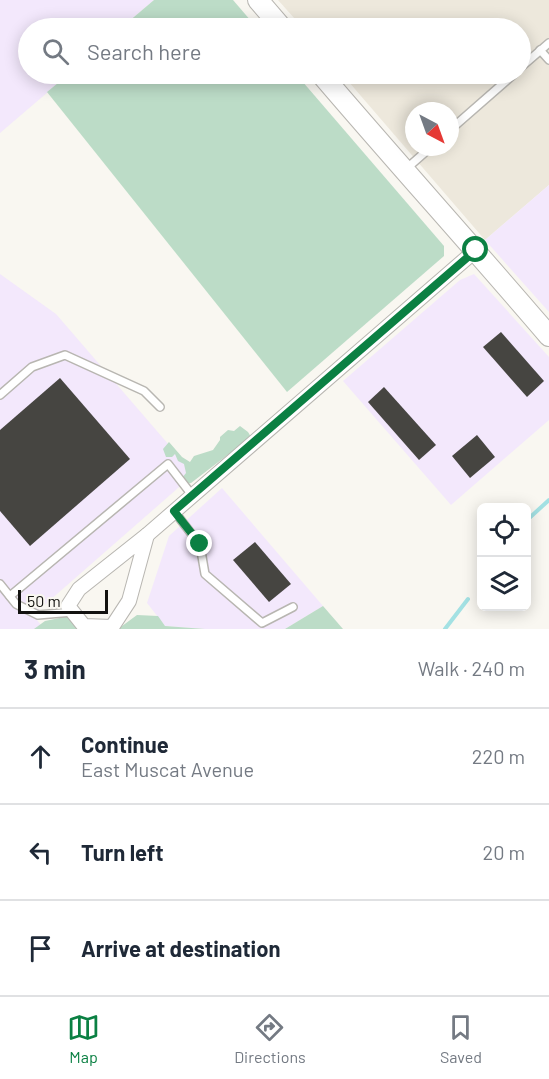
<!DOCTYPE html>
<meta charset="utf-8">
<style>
body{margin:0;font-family:Barlow,sans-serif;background:#f6f6f7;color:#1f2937}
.controls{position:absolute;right:18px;bottom:18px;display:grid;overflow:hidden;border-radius:9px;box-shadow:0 3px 15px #0003}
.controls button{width:54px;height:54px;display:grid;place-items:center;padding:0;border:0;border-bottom:2px solid #e0e1e3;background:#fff;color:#1f2937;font:30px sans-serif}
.compass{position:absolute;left:405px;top:102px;width:54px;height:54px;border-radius:50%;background:#fff;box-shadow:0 3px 15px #0003;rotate:139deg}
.scale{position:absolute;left:18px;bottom:15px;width:90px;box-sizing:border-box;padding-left:6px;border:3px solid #131210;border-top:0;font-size:16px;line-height:21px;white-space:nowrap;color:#131210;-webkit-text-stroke:4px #f9f7f1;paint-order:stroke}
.stop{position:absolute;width:18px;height:18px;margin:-14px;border:4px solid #0b8043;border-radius:50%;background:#fff}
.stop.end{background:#0b8043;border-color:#fff;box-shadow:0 2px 6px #0008}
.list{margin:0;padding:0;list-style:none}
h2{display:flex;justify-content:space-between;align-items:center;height:78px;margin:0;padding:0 24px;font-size:26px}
h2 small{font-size:20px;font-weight:400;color:#747a83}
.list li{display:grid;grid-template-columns:39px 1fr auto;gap:18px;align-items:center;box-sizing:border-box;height:96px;padding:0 24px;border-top:2px solid #e0e1e3}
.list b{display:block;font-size:22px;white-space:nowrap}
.list p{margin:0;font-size:20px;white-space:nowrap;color:#747a83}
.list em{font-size:20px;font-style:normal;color:#747a83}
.icon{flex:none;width:33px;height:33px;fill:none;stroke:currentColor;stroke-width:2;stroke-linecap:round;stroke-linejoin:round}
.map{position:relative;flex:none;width:549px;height:629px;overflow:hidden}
.search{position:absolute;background:#fff;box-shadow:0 3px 15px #0003;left:18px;right:18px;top:18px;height:66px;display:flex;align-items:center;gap:15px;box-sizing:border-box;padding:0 21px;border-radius:33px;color:#747a83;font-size:22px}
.sheet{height:366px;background:#fff}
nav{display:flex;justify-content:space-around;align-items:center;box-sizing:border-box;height:84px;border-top:2px solid #e0e1e3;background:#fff;font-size:16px;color:#747a83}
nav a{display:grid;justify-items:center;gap:3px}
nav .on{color:#0b8043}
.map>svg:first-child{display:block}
.built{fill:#ede8dc;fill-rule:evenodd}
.industrial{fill:#f3e8fc}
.green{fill:#bcdcc7}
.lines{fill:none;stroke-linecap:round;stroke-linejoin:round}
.stream{stroke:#a3e1e3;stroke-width:4}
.building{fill:#464541}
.lane-casing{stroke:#b8b6b1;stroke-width:10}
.street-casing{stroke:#b8b6b1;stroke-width:16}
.secondary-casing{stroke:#b8b6b1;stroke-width:22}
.lane{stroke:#fff;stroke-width:7}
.street{stroke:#fff;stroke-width:14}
.secondary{stroke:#fff;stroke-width:20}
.route{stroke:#0b8043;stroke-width:8}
</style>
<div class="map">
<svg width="549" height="629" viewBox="0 0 549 629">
<rect width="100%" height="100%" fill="#f9f7f1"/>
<path class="built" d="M 278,0 L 549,0 L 549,185 L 485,240 L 342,74 L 520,74 L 520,28 L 303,28 ZM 414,111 L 450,111 L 450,147 L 414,147 Z"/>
<g class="industrial">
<polygon points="0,0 154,0 121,28 28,28 28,74 69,74 0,133"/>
<polygon points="549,185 549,312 485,240"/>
<polygon points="0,274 56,314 194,474 33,615 44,629 0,629"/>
<polygon points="474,274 549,357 549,420 451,505 343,381 460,280"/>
<polygon points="222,488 323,606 285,629 205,629 165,626 147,603 169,536"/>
</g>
<g class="green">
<polygon points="154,0 233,0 257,28 121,28"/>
<polygon points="69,74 296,74 444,246 444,256 287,392 47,92"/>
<polygon points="240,426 248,432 251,437 191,483 186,484 182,478 186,473 184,464 178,461 175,454 172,457 166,457 163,449 169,442 182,457 190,462 194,456 213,450 220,440 220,437 228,430 234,431"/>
<polygon points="323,606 343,629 285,629"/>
<polygon points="137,615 158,616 165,626 205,629 118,629"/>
<polygon points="69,616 83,629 34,629 45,621"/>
</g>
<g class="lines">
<g class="stream">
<polyline points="526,521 549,500"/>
<polyline points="445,629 468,599"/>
</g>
</g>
<g class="building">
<polygon points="501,332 544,381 527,397 483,347"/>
<polygon points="60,378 130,459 30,546 0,511 0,430"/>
<polygon points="384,387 436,445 419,460 368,402"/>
<polygon points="477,435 495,457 470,478 452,456"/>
<polygon points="255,542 291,584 269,602 233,560"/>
</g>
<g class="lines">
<g class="lane-casing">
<g id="lane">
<polyline points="540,50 549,60"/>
<polyline points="520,68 549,43"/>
<polyline points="450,130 514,74"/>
<polyline points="406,169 431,147"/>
<polyline points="0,395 32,367 65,355 144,391 160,407"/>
<polyline points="174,511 200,545 205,574 262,623 293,607"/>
<polyline points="0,584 16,604 38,615 73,612"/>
<polyline points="10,596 168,464 192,495"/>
</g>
</g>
<g class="street-casing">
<g id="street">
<polyline points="147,535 476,250"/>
<polygon points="147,535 129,601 112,627 84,626 68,606 79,589"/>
</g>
</g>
<g class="secondary-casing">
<g id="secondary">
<polyline points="258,0 282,28"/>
<path d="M 321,74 C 396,162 474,248 549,336"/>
</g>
</g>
<use href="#lane" class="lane"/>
<use href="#street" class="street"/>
<use href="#secondary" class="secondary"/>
</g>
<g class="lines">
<polyline class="route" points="200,544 174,511 476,250"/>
</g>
</svg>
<div class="controls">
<button><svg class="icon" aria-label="locate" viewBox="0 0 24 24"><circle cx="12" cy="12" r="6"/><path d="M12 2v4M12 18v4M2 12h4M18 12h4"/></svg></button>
<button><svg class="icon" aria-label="layers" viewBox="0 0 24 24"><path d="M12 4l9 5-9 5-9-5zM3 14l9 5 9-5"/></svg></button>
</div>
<svg class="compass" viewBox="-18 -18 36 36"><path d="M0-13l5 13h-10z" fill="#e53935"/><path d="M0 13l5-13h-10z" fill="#747a83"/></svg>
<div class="scale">50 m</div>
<div class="stop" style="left:476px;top:250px"></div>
<div class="stop end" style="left:200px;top:544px"></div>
<div class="search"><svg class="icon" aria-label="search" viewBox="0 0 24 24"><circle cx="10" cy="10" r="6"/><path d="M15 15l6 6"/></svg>Search here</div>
</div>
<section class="sheet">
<h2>3 min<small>Walk · 240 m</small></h2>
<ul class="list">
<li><svg class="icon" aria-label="ahead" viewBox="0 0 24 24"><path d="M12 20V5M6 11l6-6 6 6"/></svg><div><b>Continue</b><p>East Muscat Avenue</p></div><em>220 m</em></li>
<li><svg class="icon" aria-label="left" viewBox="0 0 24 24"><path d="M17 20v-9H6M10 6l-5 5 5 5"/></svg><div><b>Turn left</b></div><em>20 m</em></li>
<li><svg class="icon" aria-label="arrive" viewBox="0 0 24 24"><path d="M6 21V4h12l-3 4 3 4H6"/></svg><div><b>Arrive at destination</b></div></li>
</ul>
</section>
<nav>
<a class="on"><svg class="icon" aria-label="map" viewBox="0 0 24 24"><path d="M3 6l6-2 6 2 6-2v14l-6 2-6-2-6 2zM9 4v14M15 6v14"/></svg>Map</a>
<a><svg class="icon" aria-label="directions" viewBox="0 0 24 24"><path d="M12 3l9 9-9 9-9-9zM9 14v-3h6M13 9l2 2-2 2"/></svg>Directions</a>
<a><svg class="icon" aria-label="saved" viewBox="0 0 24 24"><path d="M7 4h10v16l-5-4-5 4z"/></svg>Saved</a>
</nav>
